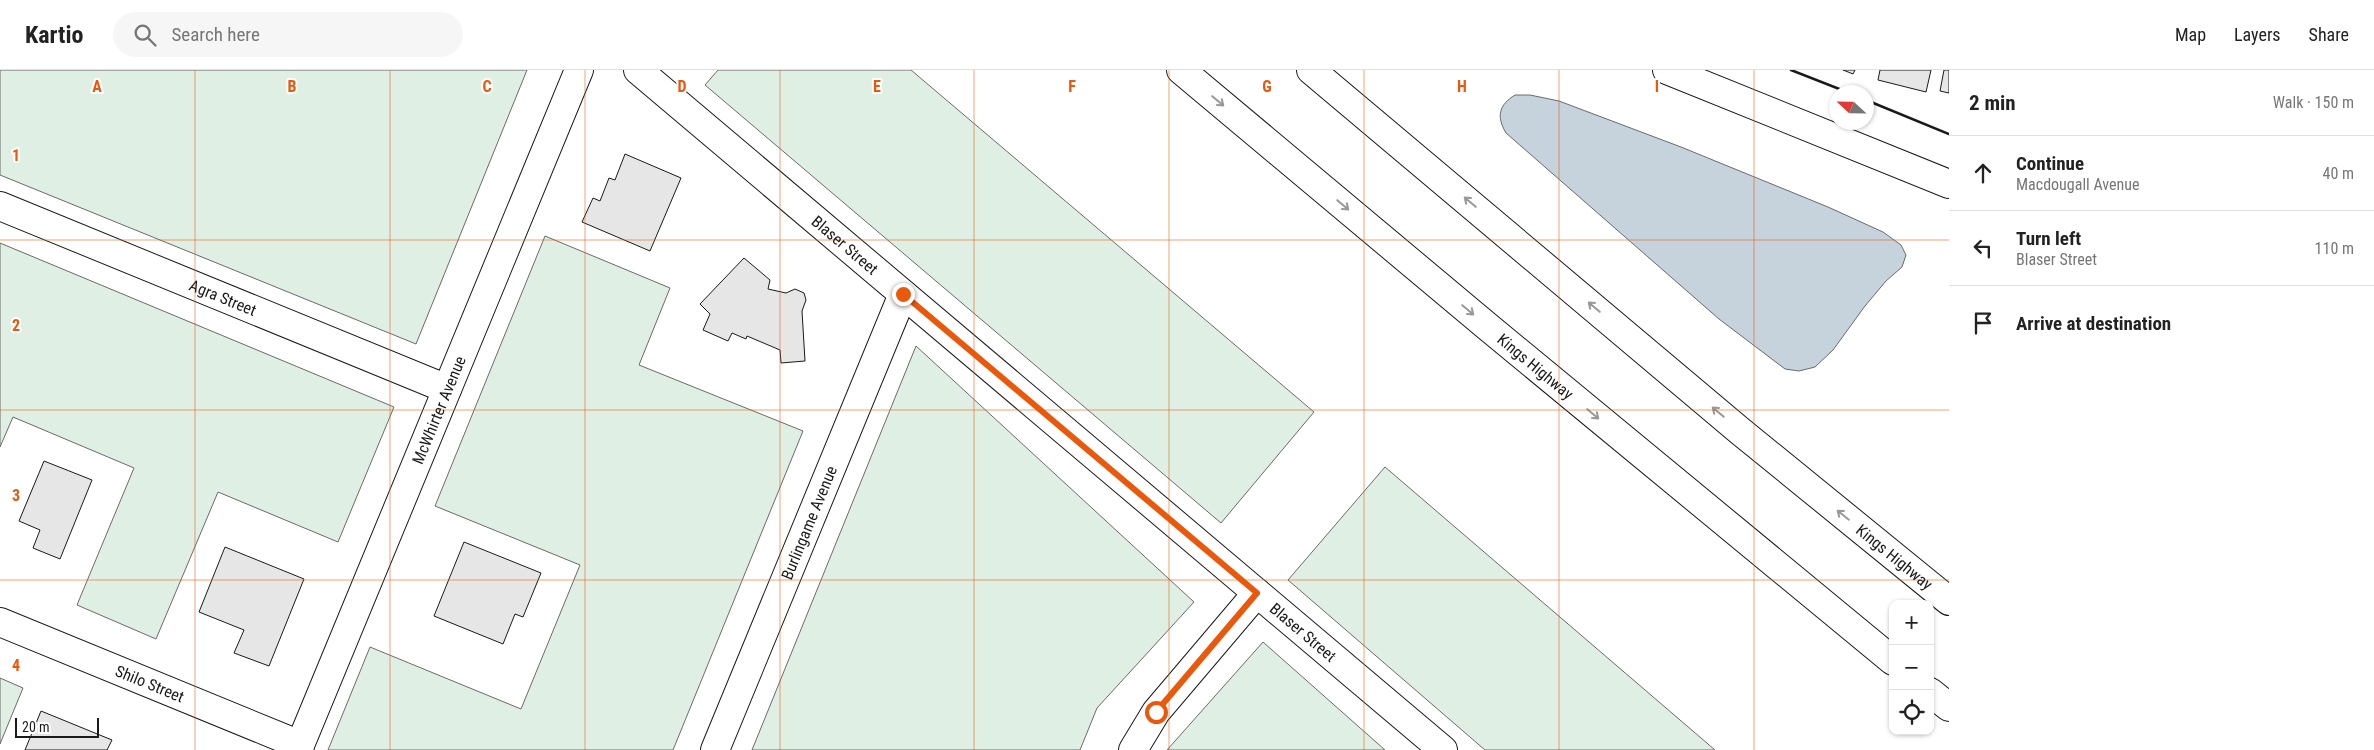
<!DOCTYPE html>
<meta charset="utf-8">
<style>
body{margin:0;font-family:"Roboto Condensed",sans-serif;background:#f6f6f6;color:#222}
.controls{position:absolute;right:15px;bottom:15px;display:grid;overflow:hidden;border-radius:10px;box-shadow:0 1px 4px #0004}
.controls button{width:45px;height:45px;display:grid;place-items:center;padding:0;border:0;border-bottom:1px solid #e0e0e0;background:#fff;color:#222;font:25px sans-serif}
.compass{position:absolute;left:1829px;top:15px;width:45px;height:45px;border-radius:50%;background:#fff;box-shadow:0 1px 4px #0004;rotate:292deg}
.scale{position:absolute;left:15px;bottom:12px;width:84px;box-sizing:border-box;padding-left:5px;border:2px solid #1a1a1a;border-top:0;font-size:14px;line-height:18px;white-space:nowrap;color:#1a1a1a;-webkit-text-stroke:4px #fff;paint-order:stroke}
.stop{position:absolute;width:15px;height:15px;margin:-11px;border:4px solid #ea580c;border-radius:50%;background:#fff}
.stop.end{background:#ea580c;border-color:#fff;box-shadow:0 1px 5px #0008}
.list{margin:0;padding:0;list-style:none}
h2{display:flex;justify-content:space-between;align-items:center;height:65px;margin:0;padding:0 20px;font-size:21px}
h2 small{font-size:16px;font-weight:400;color:#767676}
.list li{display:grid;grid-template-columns:32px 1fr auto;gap:15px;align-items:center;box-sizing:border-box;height:75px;padding:0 20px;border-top:1px solid #e0e0e0}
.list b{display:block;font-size:19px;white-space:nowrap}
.list p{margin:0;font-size:16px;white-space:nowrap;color:#767676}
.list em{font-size:16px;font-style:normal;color:#767676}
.icon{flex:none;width:28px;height:28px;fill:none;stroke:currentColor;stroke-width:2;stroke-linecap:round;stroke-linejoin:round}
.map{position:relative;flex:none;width:1949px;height:680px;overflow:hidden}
header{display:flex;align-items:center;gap:30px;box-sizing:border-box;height:70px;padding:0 25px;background:#fff;border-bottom:1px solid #e0e0e0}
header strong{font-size:24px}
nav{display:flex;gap:28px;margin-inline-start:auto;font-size:18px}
.search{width:350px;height:45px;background:#f6f6f6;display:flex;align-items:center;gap:12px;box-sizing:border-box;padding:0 18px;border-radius:28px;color:#767676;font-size:19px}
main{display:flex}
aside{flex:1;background:#fff}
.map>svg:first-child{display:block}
.green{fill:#e0efe3;stroke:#6a6a6a}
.water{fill:#c6d2dc;stroke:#6a6a6a}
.building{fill:#e6e6e6;stroke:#1a1a1a}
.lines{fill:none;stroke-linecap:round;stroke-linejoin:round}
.minor-casing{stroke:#1a1a1a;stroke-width:30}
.major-casing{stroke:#1a1a1a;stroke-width:30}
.minor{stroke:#fff;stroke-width:28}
.major{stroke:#fff;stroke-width:28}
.wall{stroke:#1a1a1a;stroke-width:2.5}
.oneway{stroke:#989898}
.route{stroke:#ea580c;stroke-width:6}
.grid{fill:none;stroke:#e8590c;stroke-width:1;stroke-opacity:0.55}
.labels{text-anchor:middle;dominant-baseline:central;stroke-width:4;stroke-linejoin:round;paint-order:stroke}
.street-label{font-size:16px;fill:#1a1a1a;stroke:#fff}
.grid-label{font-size:16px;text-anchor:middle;font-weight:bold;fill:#e8590c;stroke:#fff;stroke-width:4;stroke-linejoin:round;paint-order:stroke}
</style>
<header>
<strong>Kartio</strong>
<div class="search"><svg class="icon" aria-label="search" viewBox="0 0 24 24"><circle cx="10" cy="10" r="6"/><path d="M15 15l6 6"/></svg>Search here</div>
<nav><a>Map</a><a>Layers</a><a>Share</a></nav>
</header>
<main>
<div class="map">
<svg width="1949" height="680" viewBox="0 0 1949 680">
<rect width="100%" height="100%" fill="#fff"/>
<g class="green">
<polygon points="0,0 527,0 416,274 0,105"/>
<polygon points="718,0 911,0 1314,342 1221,453 705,15"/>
<polygon points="545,166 670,218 639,295 803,361 673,680 328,680 370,577 521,639 580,495 435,436"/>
<polygon points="0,173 394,337 338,472 218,422 156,569 77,535 134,398 13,347 0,377"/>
<polygon points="916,276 1194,532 1097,638 1080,680 752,680"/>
<polygon points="1385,397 1715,680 1485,680 1288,510"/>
<polygon points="1263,572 1385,680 1167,680"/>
<polygon points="0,608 23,618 0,674"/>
</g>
<path class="water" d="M 1515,25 L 1530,25 L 1559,31 L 1681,77 L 1828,137 L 1883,162 L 1901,175 L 1906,185 L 1902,197 L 1886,211 L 1865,236 L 1833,280 L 1815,297 L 1799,301 L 1785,299 L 1719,249 L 1506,63 C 1496,46 1499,35 1515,25 Z"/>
<g class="building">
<polygon points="1843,0 1855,0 1853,4"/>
<polygon points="1880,0 1931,0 1926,22 1878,10"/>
<polygon points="1944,0 1949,0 1949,23 1940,21"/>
<polygon points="625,84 681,108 650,181 582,152 593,128 600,131 609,108 615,110"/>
<polygon points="744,188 770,210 768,219 786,223 795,219 804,223 806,230 802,241 805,291 781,293 780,280 747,266 746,269 732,263 728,271 703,260 710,244 700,234"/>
<polygon points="44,391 92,410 60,489 33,478 40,460 19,451"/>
<polygon points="464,472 541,503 523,547 515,544 503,574 434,546"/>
<polygon points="225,477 304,509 269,596 234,583 244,560 199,542"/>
<polygon points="41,641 112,670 107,680 25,680"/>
</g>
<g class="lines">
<g class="minor-casing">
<g id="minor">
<path id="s1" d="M 638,0 L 1443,680"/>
<polyline points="1667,0 1949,114"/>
<path id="s2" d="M 0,136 L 447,319"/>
<path id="s3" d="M 0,552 L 300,675"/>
<path id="s4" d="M 298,680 L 579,0"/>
<path id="s5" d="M 715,680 L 903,224"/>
<polyline points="1133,680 1156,642 1257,523"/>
</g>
</g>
<g class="major-casing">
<g id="major">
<path id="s6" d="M 1181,0 L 1488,257 L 1893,591"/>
<path id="s7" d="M 1311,0 L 1740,361 L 1949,531"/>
<polyline points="1930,622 1949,637"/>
</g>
</g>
<use href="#minor" class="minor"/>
<use href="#major" class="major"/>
<g class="wall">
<polyline points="1791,0 1847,22"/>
<polyline points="1866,30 1949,64"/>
</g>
</g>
<defs><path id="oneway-shaft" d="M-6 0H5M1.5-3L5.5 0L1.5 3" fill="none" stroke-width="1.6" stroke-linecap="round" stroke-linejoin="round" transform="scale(1.25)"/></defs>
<g class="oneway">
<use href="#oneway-shaft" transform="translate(1218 31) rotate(40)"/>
<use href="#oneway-shaft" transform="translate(1470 132) rotate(-140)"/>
<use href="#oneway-shaft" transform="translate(1343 135) rotate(40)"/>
<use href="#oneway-shaft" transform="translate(1594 237) rotate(-140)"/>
<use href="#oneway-shaft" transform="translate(1468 240) rotate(40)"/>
<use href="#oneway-shaft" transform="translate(1718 342) rotate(-140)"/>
<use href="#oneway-shaft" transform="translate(1593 344) rotate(40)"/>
<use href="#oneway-shaft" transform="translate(1843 445) rotate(-141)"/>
</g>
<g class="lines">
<polyline class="route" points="903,224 1257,523 1156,642"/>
</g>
<path class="grid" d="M 195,0 L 195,680M 390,0 L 390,680M 585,0 L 585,680M 780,0 L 780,680M 974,0 L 974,680M 1169,0 L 1169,680M 1364,0 L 1364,680M 1559,0 L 1559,680M 1754,0 L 1754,680M 0,170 L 1949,170M 0,340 L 1949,340M 0,510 L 1949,510"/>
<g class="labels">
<g class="street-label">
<text stroke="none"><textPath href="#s1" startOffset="271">Blaser Street</textPath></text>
<text stroke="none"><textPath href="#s2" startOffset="241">Agra Street</textPath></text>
<text stroke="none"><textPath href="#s6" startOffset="462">Kings Highway</textPath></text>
<text stroke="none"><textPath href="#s4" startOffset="368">McWhirter Avenue</textPath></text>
<text stroke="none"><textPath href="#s5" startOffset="246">Burlingame Avenue</textPath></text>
<text stroke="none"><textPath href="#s7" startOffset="760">Kings Highway</textPath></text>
<text stroke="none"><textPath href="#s1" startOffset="871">Blaser Street</textPath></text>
<text stroke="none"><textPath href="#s3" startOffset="162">Shilo Street</textPath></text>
</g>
</g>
<g class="grid-label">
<text x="97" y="22">A</text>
<text x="292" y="22">B</text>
<text x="487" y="22">C</text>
<text x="682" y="22">D</text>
<text x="877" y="22">E</text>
<text x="1072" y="22">F</text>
<text x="1267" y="22">G</text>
<text x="1462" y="22">H</text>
<text x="1657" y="22">I</text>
<text x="16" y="91">1</text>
<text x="16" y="261">2</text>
<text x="16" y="431">3</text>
<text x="16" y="601">4</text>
</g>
</svg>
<div class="controls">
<button>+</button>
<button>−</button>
<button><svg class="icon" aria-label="locate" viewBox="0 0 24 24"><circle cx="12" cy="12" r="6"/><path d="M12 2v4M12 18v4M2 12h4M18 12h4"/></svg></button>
</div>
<svg class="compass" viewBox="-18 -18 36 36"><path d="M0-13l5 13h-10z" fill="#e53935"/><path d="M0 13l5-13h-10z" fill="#767676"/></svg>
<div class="scale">20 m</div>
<div class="stop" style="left:1156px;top:642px"></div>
<div class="stop end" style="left:903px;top:224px"></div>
</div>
<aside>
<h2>2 min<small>Walk · 150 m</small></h2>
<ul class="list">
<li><svg class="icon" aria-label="ahead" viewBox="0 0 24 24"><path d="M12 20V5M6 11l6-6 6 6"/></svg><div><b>Continue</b><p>Macdougall Avenue</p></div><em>40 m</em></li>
<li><svg class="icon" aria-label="left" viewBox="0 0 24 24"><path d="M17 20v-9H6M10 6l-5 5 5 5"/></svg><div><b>Turn left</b><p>Blaser Street</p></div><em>110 m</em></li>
<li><svg class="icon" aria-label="arrive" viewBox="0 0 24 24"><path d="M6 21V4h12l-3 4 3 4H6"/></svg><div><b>Arrive at destination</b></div></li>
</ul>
</aside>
</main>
